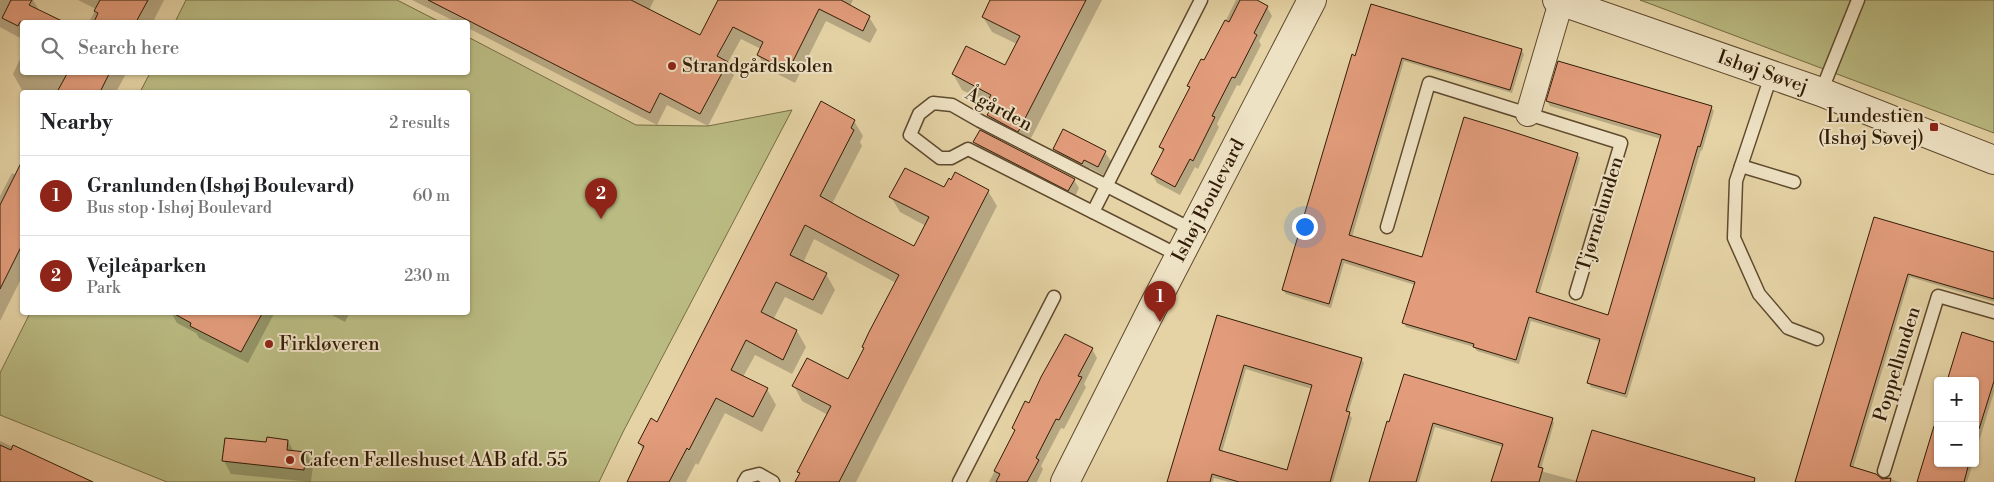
<!DOCTYPE html>
<meta charset="utf-8">
<style>
body{margin:0;font-family:"Libre Bodoni",serif;background:#f2f2f2;color:#202124}
.controls{position:absolute;right:15px;bottom:15px;display:grid;overflow:hidden;border-radius:5px;box-shadow:0 1px 4px #0004}
.controls button{width:45px;height:45px;display:grid;place-items:center;padding:0;border:0;border-bottom:1px solid #e0e0e0;background:#fff;color:#202124;font:25px sans-serif}
.you{position:absolute;left:1304px;top:226px;width:18px;height:18px;margin:-12px;border:4px solid #fff;border-radius:50%;background:#1a73e8;box-shadow:0 0 0 8px #1a73e833}
.badge{display:grid;place-items:center;width:32px;height:32px;border-radius:50%;background:#8f2418;color:#fff;font-size:16px;font-weight:700}
.pin{position:absolute;translate:-50% -41px;filter:drop-shadow(0 1px 2px #0008)}
.pin::after{content:'';position:absolute;top:26px;width:18px;height:15px;background:inherit;clip-path:polygon(0 0,100% 0,50% 100%)}
.list{margin:0;padding:0;list-style:none}
h2{display:flex;justify-content:space-between;align-items:center;height:65px;margin:0;padding:0 20px;font-size:21px}
h2 small{font-size:16px;font-weight:400;color:#757577}
.list li{display:grid;grid-template-columns:32px 1fr auto;gap:15px;align-items:center;box-sizing:border-box;height:80px;padding:0 20px;border-top:1px solid #e0e0e0}
.list b{display:block;font-size:19px;white-space:nowrap}
.list p{margin:0;font-size:16px;white-space:nowrap;color:#757577}
.list em{font-size:16px;font-style:normal;color:#757577}
.icon{flex:none;width:28px;height:28px;fill:none;stroke:currentColor;stroke-width:2;stroke-linecap:round;stroke-linejoin:round}
.map{position:relative;flex:none;width:1994px;height:482px;overflow:hidden}
.search{position:absolute;background:#fff;box-shadow:0 1px 4px #0004;left:20px;top:20px;width:450px;height:55px;display:flex;align-items:center;gap:12px;box-sizing:border-box;padding:0 18px;border-radius:5px;color:#757577;font-size:19px}
.panel{position:absolute;background:#fff;box-shadow:0 1px 4px #0004;left:20px;top:90px;width:450px;height:225px;border-radius:5px}
.map>svg:first-child{display:block}
.green{fill:#babb82;stroke:#766c44}
.shadow{fill:#0003;fill-rule:evenodd}
.building{fill:#e29c7b;stroke:#321c07;fill-rule:evenodd}
.lines{fill:none;stroke-linecap:round;stroke-linejoin:round}
.service-casing{stroke:#5f4a2e;stroke-width:15}
.minor-casing{stroke:#5f4a2e;stroke-width:26}
.tertiary-casing{stroke:#5f4a2e;stroke-width:30}
.service{stroke:#eee2c4;stroke-width:12}
.minor{stroke:#eee2c4;stroke-width:24}
.tertiary{stroke:#eee2c4;stroke-width:28}
.poi-dot{fill:#8f2418;stroke:#eee2c4;stroke-width:2}
.labels{text-anchor:middle;dominant-baseline:central;stroke-width:4;stroke-linejoin:round;paint-order:stroke}
.poi-label{font-size:19px;fill:#321c07;stroke:#eee2c4;text-anchor:start}
.street-label{font-size:19px;fill:#321c07;stroke:#eee2c4}
</style>
<div class="map">
<svg width="1994" height="482" viewBox="0 0 1994 482">
<rect width="100%" height="100%" fill="#e5d3a5"/>
<filter id="stains"><feTurbulence type="fractalNoise" baseFrequency=".004" numOctaves="4"/><feColorMatrix values="0 0 0 0 .2 0 0 0 0 .09 0 0 0 0 .02 0 0 0 .5 -.17"/></filter>
<radialGradient id="worn" r=".72"><stop offset=".6" stop-color="#630" stop-opacity="0"/><stop offset="1" stop-color="#630" stop-opacity=".3"/></radialGradient>
<g class="green">
<polygon points="186,0 397,0 440,22 175,22"/>
<polygon points="1640,0 1994,0 1994,133"/>
<polygon points="468,37 636,125 708,126 792,110 623,432 599,482 167,482 0,415 0,373 30,313 468,312 468,92 140,92 150,73 468,72"/>
</g>
<g class="shadow">
<polygon points="0,0 33,0 40,12 61,22 22,22 22,39 0,27"/>
<polygon points="78,0 164,0 153,22 89,22 96,9"/>
<polygon points="412,0 654,0 649,10 701,37 720,0 853,0 850,6 869,17 877,30 870,43 826,21 795,83 766,68 758,55 761,49 741,39 727,64 734,75 708,126 667,105 657,125 468,28 468,22 456,22"/>
<polygon points="992,0 1102,0 1027,146 997,131 987,110 990,104 962,90 953,74 1005,67 1017,44 992,32 983,17"/>
<polygon points="1236,0 1254,0 1267,7 1272,16 1259,41 1261,45 1240,86 1237,85 1217,124 1219,127 1198,169 1195,167 1180,195 1157,183 1152,174 1163,152 1160,147 1190,89 1189,86 1205,62"/>
<polygon points="1521,50 1524,54 1512,93 1404,61 1352,237 1423,259 1577,154 1580,158 1539,295 1608,316 1661,139 1550,106 1547,101 1711,107 1714,111 1702,151 1701,150 1627,398 1591,387 1589,383 1601,342 1531,321 1519,364 1477,351 1474,347 1406,327 1404,323 1415,285 1344,263 1331,308 1286,294 1283,290 1356,57"/>
<polygon points="22,55 22,72 127,72 116,92 27,92 22,90 13,74"/>
<polygon points="854,121 863,136 860,142 862,146 832,204 914,248 926,226 900,212 891,197 944,189 988,191 997,206 856,482 798,482 801,475 799,472 828,415 802,401 794,386 848,381 865,350 863,347 896,283 814,239 803,263 826,274 835,290 822,315 785,297 773,320 797,331 806,347 792,374 755,355 743,377 767,389 776,405 762,432 725,413 698,465 696,463 686,482 629,482 643,450 639,443 658,423"/>
<polygon points="975,142 1074,180 1079,188 1074,199 980,151"/>
<polygon points="1055,149 1105,152 1111,161 1103,175 1090,168 1087,172 1060,158"/>
<polygon points="20,168 22,170 22,277 0,321 0,196 12,173 16,175"/>
<polygon points="1875,219 1994,254 1994,302 1910,277 1853,468 1882,480 1889,479 1900,482 1797,482"/>
<polygon points="171,312 275,312 248,363 199,338 196,333 177,323"/>
<polygon points="326,312 350,312 345,322"/>
<path d="M 1218,317 L 1361,359 L 1364,363 L 1348,413 L 1352,418 L 1333,482 L 1229,482 L 1214,478 L 1213,482 L 1169,482 ZM 1246,369 L 1312,389 L 1288,472 L 1222,452 Z"/>
<polygon points="1994,343 1994,392 1975,455 1975,381"/>
<polygon points="1092,349 1097,358 1084,384 1086,387 1064,429 1061,428 1041,466 1043,469 1037,482 989,482 1015,432 1013,428 1030,405"/>
<polygon points="1938,416 1938,463 1973,463 1967,482 1918,482"/>
<polygon points="1552,419 1554,423 1541,469 1544,472 1577,481 1744,482 1493,482 1503,447 1435,427 1419,482 1370,482 1388,423"/>
<polygon points="0,441 90,482 0,482"/>
<polygon points="288,441 294,452 306,453 313,466 311,482 231,474 224,461 267,444"/>
</g>
<g class="building">
<polygon points="11,0 32,0 29,5 64,22 20,22 18,26 2,18"/>
<polygon points="100,0 148,0 136,22 94,22 98,13 94,11"/>
<polygon points="428,0 631,0 700,35 718,0 841,0 870,16 863,31 819,9 788,71 757,55 763,42 733,27 717,56 728,62 700,114 660,93 650,113"/>
<polygon points="990,0 1086,0 1018,132 987,115 989,112 986,110 989,103 987,102 991,95 952,74 966,46 1005,65 1020,36 982,17"/>
<polygon points="1240,0 1257,0 1268,6 1254,33 1257,35 1235,78 1232,77 1212,116 1215,117 1193,161 1190,159 1175,187 1151,174 1164,149 1159,147 1190,87 1187,86 1201,59 1204,60 1225,20 1229,22"/>
<polygon points="1371,4 1522,49 1510,90 1402,58 1349,235 1422,257 1464,117 1507,130 1578,153 1536,292 1608,315 1661,135 1546,101 1558,61 1712,106 1700,147 1698,146 1625,394 1587,383 1600,339 1529,317 1516,360 1473,347 1474,344 1402,323 1415,282 1342,259 1329,304 1282,290 1352,54 1355,56"/>
<polygon points="68,72 110,72 100,92 57,92"/>
<polygon points="821,101 855,120 851,128 854,130 820,196 856,216 914,246 929,217 889,197 905,168 944,187 949,178 951,180 955,172 989,190 839,482 795,482 800,473 797,472 831,406 792,386 807,358 848,379 864,348 862,347 869,332 899,275 805,225 790,255 827,273 813,300 776,282 761,312 797,330 783,360 746,340 731,370 768,388 753,417 716,398 689,450 687,448 669,482 627,482 644,446 638,443 651,418 657,422"/>
<polygon points="1063,129 1106,151 1098,167 1084,160 1082,164 1053,149"/>
<polygon points="980,130 1075,179 1068,191 973,142"/>
<polygon points="22,161 22,245 0,289 0,205"/>
<polygon points="1874,217 1994,252 1994,299 1908,274 1850,466 1876,474 1882,479 1891,478 1890,482 1795,482"/>
<polygon points="171,312 263,312 241,352 190,326 191,323"/>
<path d="M 1217,315 L 1362,358 L 1346,411 L 1350,412 L 1330,482 L 1239,482 L 1212,474 L 1210,482 L 1167,482 ZM 1244,365 L 1312,385 L 1287,470 L 1219,450 Z"/>
<polygon points="1962,332 1994,342 1994,381 1979,429 1975,429 1975,381 1947,381"/>
<polygon points="1065,334 1093,348 1078,376 1082,377 1059,420 1056,419 1036,458 1039,460 1027,482 996,482 1000,474 994,471 1015,430 1012,428 1025,401 1029,403 1041,377"/>
<polygon points="1404,374 1553,418 1538,467 1543,468 1539,482 1491,482 1503,444 1433,423 1416,482 1369,482 1387,421 1389,422"/>
<polygon points="1934,426 1938,427 1938,463 1969,463 1964,482 1917,482"/>
<polygon points="1592,430 1755,478 1754,482 1576,482"/>
<polygon points="267,437 288,440 287,450 306,452 304,470 222,461 225,438 266,442"/>
<polygon points="0,445 11,450 13,445 93,482 0,482"/>
</g>
<g class="lines">
<g class="service-casing">
<g id="service">
<polyline points="1771,76 1736,181 1734,238 1759,294 1788,328 1817,339"/>
<polyline points="1821,92 1858,0"/>
<polyline points="1741,166 1794,182"/>
<polyline points="1093,212 1201,0"/>
<polyline points="1387,227 1429,83 1621,143 1576,293"/>
<polyline points="1180,256 968,149 951,158 940,158 910,135 919,114 933,103 952,105 980,121 1193,230"/>
<polyline points="1884,471 1938,296 1994,312"/>
<polyline points="744,482 747,477 759,474 773,482"/>
<polyline points="959,482 1054,297"/>
</g>
</g>
<g class="minor-casing">
<polyline id="minor" points="1528,114 1561,2"/>
</g>
<g class="tertiary-casing">
<g id="tertiary">
<path id="s1" d="M 1557,0 L 1821,92 L 1994,160"/>
<path id="s2" d="M 1065,482 L 1152,309 L 1312,0"/>
</g>
</g>
<use href="#service" class="service"/>
<use href="#minor" class="minor"/>
<use href="#tertiary" class="tertiary"/>
</g>
<g class="poi-dot">
<circle cx="672" cy="66" r="5"/>
<rect x="1929" y="122" width="10" height="10" rx="2.5"/>
<circle cx="269" cy="344" r="5"/>
<circle cx="290" cy="460" r="5"/>
</g>
<g class="labels">
<g class="poi-label">
<text x="682" y="66">Strandgårdskolen</text>
<text x="1924" y="116" text-anchor="end">Lundestien<tspan x="1924" dy="22">(Ishøj Søvej)</tspan></text>
<text x="279" y="344">Firkløveren</text>
<text x="300" y="460">Cafeen Fælleshuset AAB afd. 55</text>
</g>
<g class="street-label">
<text stroke="none"><textPath href="#s1" startOffset="218">Ishøj Søvej</textPath></text>
<text transform="translate(999 109) rotate(28)">Ågården</text>
<text stroke="none"><textPath href="#s2" startOffset="316">Ishøj Boulevard</textPath></text>
<text transform="translate(1600 214) rotate(-73)">Tjørnelunden</text>
<text transform="translate(1897 364) rotate(-73)">Poppellunden</text>
</g>
</g>
<rect width="100%" height="100%" filter="url(#stains)"/>
<rect width="100%" height="100%" fill="url(#worn)"/>
</svg>
<div class="controls">
<button>+</button>
<button>−</button>
</div>
<div class="you"></div>
<div class="pin badge" style="left:1160px;top:322px">1</div>
<div class="pin badge" style="left:601px;top:219px">2</div>
<div class="search"><svg class="icon" aria-label="search" viewBox="0 0 24 24"><circle cx="10" cy="10" r="6"/><path d="M15 15l6 6"/></svg>Search here</div>
<section class="panel">
<h2>Nearby<small>2 results</small></h2>
<ul class="list">
<li><span class="badge">1</span><div><b>Granlunden (Ishøj Boulevard)</b><p>Bus stop · Ishøj Boulevard</p></div><em>60 m</em></li>
<li><span class="badge">2</span><div><b>Vejleåparken</b><p>Park</p></div><em>230 m</em></li>
</ul>
</section>
</div>
